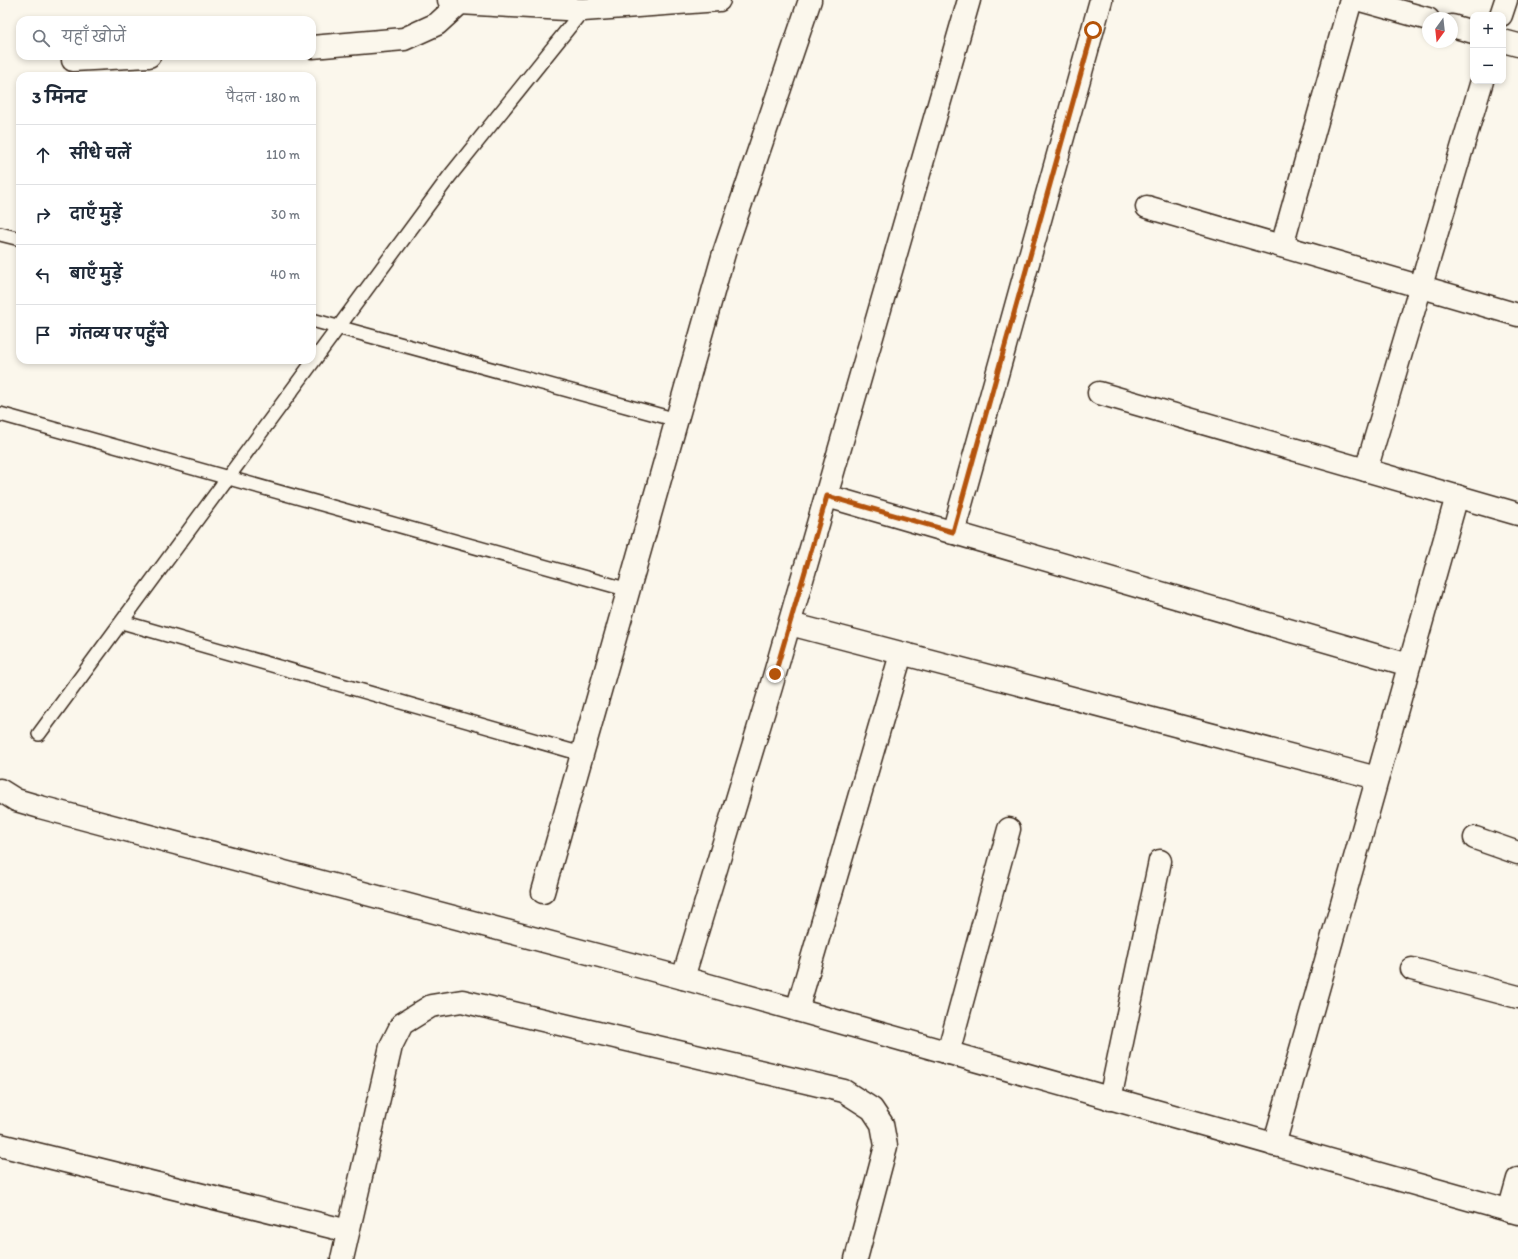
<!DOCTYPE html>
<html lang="hi">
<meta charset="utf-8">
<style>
body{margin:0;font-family:Itim,"Playpen Sans Deva",sans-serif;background:#f6f6f7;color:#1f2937}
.controls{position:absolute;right:12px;top:12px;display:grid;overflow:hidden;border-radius:8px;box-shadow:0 2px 6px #0003}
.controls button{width:36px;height:36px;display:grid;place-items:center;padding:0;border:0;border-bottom:1px solid #e0e1e3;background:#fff;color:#1f2937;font:20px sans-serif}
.compass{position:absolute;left:1422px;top:12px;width:36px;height:36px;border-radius:50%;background:#fff;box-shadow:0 2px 6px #0003;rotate:195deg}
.stop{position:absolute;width:12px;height:12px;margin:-9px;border:3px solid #b45309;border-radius:50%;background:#fff}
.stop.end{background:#b45309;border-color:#fff;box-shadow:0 1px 4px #0008}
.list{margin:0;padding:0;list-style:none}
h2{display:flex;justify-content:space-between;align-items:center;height:52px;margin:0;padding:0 16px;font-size:17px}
h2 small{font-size:13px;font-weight:400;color:#747a83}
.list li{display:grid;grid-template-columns:26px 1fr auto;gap:12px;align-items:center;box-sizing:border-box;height:60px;padding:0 16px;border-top:1px solid #e0e1e3}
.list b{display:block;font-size:15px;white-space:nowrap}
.list em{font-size:13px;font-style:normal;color:#747a83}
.icon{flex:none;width:22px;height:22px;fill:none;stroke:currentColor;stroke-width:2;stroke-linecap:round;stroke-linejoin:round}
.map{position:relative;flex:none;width:1518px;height:1259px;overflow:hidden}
.search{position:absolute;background:#fff;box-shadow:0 2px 6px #0003;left:16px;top:16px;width:300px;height:44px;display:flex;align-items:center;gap:10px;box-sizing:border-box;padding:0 14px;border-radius:12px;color:#747a83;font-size:15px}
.panel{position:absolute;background:#fff;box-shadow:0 2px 6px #0003;left:16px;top:72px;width:300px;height:292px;border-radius:12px}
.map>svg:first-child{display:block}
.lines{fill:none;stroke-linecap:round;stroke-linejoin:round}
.lane-casing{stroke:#3b2a1e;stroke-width:16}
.street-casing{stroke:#3b2a1e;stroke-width:25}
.lane{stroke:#fbf7ec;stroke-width:13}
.street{stroke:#fbf7ec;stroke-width:22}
.route{stroke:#b45309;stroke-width:5}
</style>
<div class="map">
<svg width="1518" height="1259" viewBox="0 0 1518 1259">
<rect width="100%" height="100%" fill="#fbf7ec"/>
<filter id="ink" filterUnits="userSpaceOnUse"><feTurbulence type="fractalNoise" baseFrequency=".025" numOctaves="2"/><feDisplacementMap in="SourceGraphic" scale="8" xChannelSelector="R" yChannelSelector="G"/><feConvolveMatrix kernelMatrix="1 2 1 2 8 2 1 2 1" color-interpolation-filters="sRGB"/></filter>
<g filter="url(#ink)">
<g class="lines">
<g class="lane-casing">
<g id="lane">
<polyline points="0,234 20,239"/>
<polyline points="312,320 677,420"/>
<polyline points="0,414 629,590"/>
<polyline points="122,622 582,754"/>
<polyline points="39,734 449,177 583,10"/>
</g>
</g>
<g class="street-casing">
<g id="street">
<polyline points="449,0 460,3 583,10 719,0"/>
<polyline points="1360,0 1428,19"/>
<polyline points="1501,15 1506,0"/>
<polyline points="1452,26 1473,32"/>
<polyline points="1503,41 1518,45"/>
<polyline points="312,47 404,39 437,24 460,3"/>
<polyline points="73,60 149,56"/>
<polyline points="1147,207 1518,315"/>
<polyline points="1282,246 1351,0"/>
<polyline points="1099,393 1518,514"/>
<polyline points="1366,470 1482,81"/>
<polyline points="827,496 1409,665"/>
<polyline points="953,533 1101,0"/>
<polyline points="790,624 1377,778"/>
<polyline points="0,790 16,800 40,807 683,978 1518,1213"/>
<polyline points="1475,838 1518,853"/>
<polyline points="543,892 724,253 810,0"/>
<polyline points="1412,969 1518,997"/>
<polyline points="683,978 771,687 969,0"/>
<polyline points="797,1010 901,654"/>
<polyline points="948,1053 1009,829"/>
<polyline points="1110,1099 1160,861"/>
<polyline points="0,1145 348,1231"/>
<polyline points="1274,1145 1457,496"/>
<polyline points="1509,1211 1518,1179"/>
<polyline points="342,1259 391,1046 402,1024 431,1006 462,1001 844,1091 872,1109 882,1124 886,1146 856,1259"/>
</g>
</g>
<use href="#lane" class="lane"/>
<use href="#street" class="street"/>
</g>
</g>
<g class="lines" filter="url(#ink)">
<polyline class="route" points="775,674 827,496 953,532 1093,30"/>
</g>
</svg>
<div class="controls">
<button>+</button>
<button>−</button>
</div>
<svg class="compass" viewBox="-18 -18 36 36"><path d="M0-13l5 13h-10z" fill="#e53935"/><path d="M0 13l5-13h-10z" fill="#747a83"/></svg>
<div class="stop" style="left:1093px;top:30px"></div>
<div class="stop end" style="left:775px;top:674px"></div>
<div class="search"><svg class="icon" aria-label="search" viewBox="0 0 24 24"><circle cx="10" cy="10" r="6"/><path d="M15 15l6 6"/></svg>यहाँ खोजें</div>
<section class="panel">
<h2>3 मिनट<small>पैदल · 180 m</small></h2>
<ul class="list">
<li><svg class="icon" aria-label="ahead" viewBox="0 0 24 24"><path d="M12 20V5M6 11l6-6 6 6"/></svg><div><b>सीधे चलें</b></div><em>110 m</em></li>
<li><svg class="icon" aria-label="right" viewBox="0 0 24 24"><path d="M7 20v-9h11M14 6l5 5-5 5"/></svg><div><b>दाएँ मुड़ें</b></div><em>30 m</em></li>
<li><svg class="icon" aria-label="left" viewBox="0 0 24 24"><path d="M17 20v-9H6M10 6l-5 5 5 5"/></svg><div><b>बाएँ मुड़ें</b></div><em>40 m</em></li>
<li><svg class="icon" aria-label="arrive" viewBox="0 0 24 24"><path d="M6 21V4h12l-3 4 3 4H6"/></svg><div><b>गंतव्य पर पहुँचे</b></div></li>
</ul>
</section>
</div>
